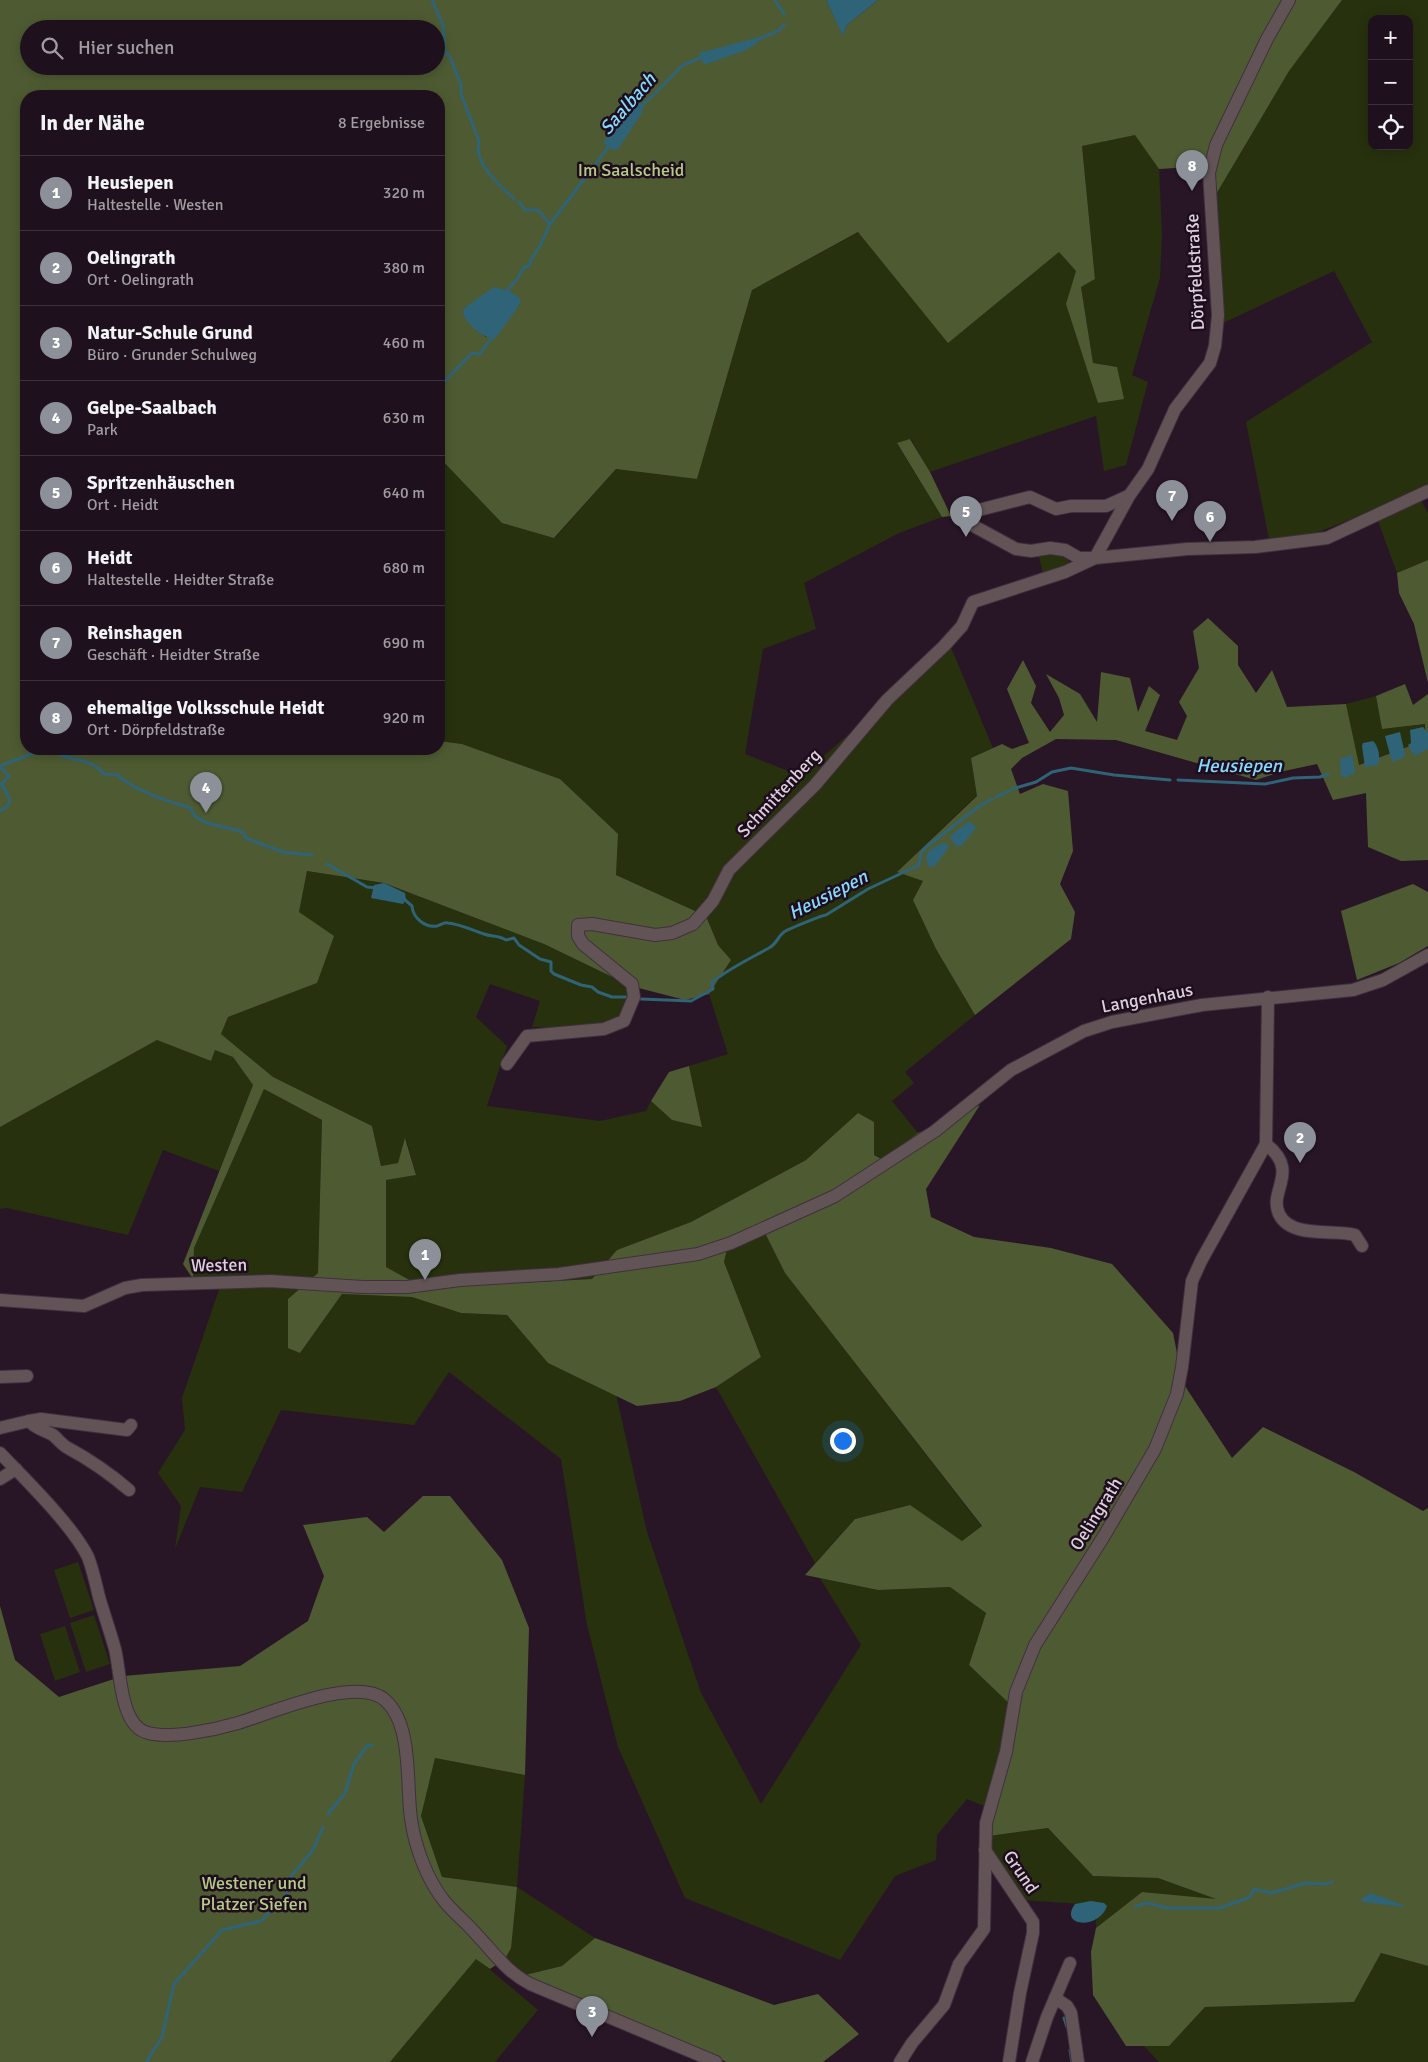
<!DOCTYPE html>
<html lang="de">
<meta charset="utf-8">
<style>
body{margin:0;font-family:Signika,sans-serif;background:#261925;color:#f1f3f6}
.controls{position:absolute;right:15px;top:15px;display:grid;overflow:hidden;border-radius:10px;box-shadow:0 2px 12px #0003}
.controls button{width:45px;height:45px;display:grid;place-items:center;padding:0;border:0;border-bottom:1px solid #3c303b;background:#1e101c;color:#f1f3f6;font:25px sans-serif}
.you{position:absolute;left:842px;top:1440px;width:18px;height:18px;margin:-12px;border:4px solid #fff;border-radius:50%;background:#1a73e8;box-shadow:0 0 0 8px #1a73e833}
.badge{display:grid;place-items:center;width:32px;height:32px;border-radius:50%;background:#8c9099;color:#fff;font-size:16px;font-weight:700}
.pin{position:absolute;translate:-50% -41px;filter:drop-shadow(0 1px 2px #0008)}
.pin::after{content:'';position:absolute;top:26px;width:18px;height:15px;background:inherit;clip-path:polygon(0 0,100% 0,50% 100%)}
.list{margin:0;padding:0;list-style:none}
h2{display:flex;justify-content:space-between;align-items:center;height:65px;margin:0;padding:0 20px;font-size:21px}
h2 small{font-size:16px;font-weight:400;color:#a19da3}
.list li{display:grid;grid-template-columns:32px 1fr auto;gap:15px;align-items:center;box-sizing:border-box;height:75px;padding:0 20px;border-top:1px solid #3c303b}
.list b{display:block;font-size:19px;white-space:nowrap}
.list p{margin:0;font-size:16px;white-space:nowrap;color:#a19da3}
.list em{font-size:16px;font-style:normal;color:#a19da3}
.icon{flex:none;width:28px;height:28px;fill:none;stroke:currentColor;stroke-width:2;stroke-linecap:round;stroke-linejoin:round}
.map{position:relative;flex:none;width:1428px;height:2062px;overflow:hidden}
.search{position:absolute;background:#1e101c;box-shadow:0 2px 12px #0003;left:20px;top:20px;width:425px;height:55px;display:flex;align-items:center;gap:12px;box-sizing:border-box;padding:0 18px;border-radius:28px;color:#a19da3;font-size:19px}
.panel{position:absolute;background:#1e101c;box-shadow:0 2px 12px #0003;left:20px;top:90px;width:425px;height:665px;border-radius:20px}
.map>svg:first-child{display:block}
.green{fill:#27310e;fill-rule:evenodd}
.forest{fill:#4e5b32;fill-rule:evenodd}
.water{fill:#2f6377}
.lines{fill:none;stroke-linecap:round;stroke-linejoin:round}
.stream{stroke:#2f6377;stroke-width:3}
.minor-casing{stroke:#41303f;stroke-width:14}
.minor{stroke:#625456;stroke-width:12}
.labels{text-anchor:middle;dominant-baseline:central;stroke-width:5;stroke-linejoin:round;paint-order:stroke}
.park-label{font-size:18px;fill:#b5cb86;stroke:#1e0d1d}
.street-label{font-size:18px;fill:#dcd0db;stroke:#1e0d1d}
.water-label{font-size:19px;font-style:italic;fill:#85d9fc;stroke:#1e0d1d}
</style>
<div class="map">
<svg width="1428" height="2062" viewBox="0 0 1428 2062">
<rect width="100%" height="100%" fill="#281626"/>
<g class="green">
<path d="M 637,0 L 1055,0 L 993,39 L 633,407 L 505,524 L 555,538 L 616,469 L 697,479 L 752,290 L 859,232 L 948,342 L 1059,252 L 1076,271 L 1098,403 L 1117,367 L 1093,363 L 1081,287 L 1095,279 L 1082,146 L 1135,134 L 1159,169 L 1162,233 L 1160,278 L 1132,375 L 1148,382 L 1126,465 L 1104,471 L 1096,416 L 930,472 L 911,439 L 897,444 L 942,517 L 899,533 L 804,583 L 816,629 L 763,649 L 745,754 L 801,776 L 950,645 L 993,748 L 971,758 L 977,795 L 898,871 L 923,881 L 913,900 L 936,949 L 975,1015 L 905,1072 L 914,1083 L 892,1101 L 918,1133 L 883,1160 L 874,1155 L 873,1122 L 858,1113 L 806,1160 L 691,1222 L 617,1250 L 592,1279 L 424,1288 L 386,1267 L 386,1180 L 416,1174 L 406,1139 L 398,1163 L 381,1166 L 372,1126 L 273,1077 L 221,1034 L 228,1017 L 317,983 L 299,912 L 307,871 L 384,883 L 544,944 L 631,986 C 630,997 629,1010 620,1018 C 605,1031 553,1027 532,1027 L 540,1001 L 490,984 L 476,1017 L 507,1046 L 487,1106 L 600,1121 L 646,1111 L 651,1101 L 672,1120 L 702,1126 L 689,1066 L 728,1054 L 709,994 L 731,960 L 718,945 L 706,916 L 616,875 L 617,834 L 560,779 L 462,744 L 439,741 L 439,327 Z"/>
<path d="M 1342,0 L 1428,0 L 1428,487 L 1417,493 L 1428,513 L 1428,560 L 1397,573 L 1374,510 L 1316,533 L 1269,539 L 1246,422 L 1372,342 L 1334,271 L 1223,323 L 1215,196 L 1289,70 ZM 1372,19 L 1409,19 L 1409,146 L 1372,146 Z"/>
<polygon points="1042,552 1068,557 1069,564 1044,577 1038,553"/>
<polygon points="1376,696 1382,729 1426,724 1426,740 1358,765 1346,704"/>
<polygon points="157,1040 211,1061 215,1050 233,1057 253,1085 219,1171 163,1150 128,1235 7,1208 0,1209 0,1127"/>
<polygon points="264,1089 322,1120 318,1274 288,1299 300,1353 342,1294 412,1297 461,1313 507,1315 548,1363 616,1394 647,1532 701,1693 761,1804 861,1645 820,1578 878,1590 950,1587 986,1613 969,1665 1009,1703 1002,1749 984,1806 967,1799 937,1835 936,1860 895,1876 840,1960 685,1898 618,1747 587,1625 561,1459 449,1372 414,1425 281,1410 242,1492 200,1487 175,1549 181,1506 158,1473 185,1430 182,1398 223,1278 193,1279 194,1248"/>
<polygon points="765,1233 785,1273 982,1527 962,1541 909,1505 855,1519 815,1563 716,1387 761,1357 724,1262 727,1249"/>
<polygon points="78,1562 94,1610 70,1618 54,1570"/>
<polygon points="94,1615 110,1664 86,1672 70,1623"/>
<polygon points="65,1626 80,1672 55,1681 40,1634"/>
<polygon points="435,1758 525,1775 517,1887 595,1938 562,1966 521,1976 505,1959 517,1887 442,1877 421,1816"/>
<polygon points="1048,1828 1093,1876 1158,1878 1219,1900 1142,1892 1096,1928 1095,1905 1022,1900 989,1852 989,1836"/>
<polygon points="1381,1953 1428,1966 1428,2062 1159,2062 1144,2046 1169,2046 1205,2007 1354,2002"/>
<polygon points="476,1958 538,2010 495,2062 390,2062"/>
</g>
<g class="forest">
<path d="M 0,0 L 826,0 L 843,35 L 847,25 L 878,0 L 1342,0 L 1289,71 L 1215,196 L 1207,166 L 1159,169 L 1135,135 L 1082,146 L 1095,279 L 1081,287 L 1093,363 L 1117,367 L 1124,399 L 1098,403 L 1066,304 L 1076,271 L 1059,252 L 948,343 L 858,232 L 752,290 L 697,479 L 616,469 L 554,538 L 502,523 L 439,457 L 439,96 L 26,96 L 26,749 L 439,749 L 439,741 L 462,744 L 560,779 L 618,834 L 616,875 L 706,916 L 718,945 L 731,960 L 709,994 L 685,1000 L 631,986 L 544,944 L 384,883 L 307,871 L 299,912 L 334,936 L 317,983 L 228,1017 L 221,1034 L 273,1077 L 372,1126 L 381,1166 L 398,1163 L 405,1138 L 416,1175 L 386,1180 L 386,1267 L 424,1288 L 592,1279 L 617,1250 L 691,1222 L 806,1160 L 858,1113 L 874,1122 L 874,1155 L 883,1160 L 918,1133 L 980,1105 L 926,1189 L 931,1217 L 974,1237 L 1051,1248 L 1112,1264 L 1173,1333 L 1183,1383 L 1232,1458 L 1263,1427 L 1354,1472 L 1423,1511 L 1428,1508 L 1428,1966 L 1381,1953 L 1354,2002 L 1205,2007 L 1169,2046 L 1126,2046 L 1093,1995 L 1091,1952 L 1096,1928 L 1142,1892 L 1216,1899 L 1158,1878 L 1093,1876 L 1048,1828 L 989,1836 L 1017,1711 L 969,1665 L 986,1613 L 950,1587 L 878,1590 L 805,1575 L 855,1519 L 910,1505 L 962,1541 L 982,1526 L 785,1273 L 765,1233 L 727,1249 L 724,1262 L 761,1357 L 716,1387 L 680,1401 L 637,1406 L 548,1363 L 507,1315 L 461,1313 L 412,1297 L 342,1294 L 300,1353 L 288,1348 L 288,1299 L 318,1273 L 322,1120 L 264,1089 L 194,1248 L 193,1279 L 183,1264 L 253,1085 L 233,1057 L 215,1050 L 211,1061 L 157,1040 L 0,1127 ZM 29,29 L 436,29 L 436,66 L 29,66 ZM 497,288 L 511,294 L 520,304 L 507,320 L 486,337 L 476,330 L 464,308 Z"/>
<polygon points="910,439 930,472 951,516 942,517 897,443"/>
<polygon points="1428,560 1428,683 1414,624 1399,593 1397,573"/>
<polygon points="1208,618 1238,646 1238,665 1256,693 1272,670 1287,707 1346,704 1359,765 1426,740 1425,724 1382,729 1376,696 1405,684 1413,705 1428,694 1428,860 1401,861 1368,847 1366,793 1333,800 1317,764 1284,771 1256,780 1116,740 1056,739 1022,758 1011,769 1020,794 1043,784 1068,791 1073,851 1060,884 1075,912 1071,939 975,1015 936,949 913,900 923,881 897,872 977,796 971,758 1002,744 1012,749 1029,743 1007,689 1023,660 1036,686 1031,703 1050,732 1064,715 1059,698 1046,674 1080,694 1097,722 1101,672 1130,678 1138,712 1149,686 1160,695 1145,731 1177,740 1187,716 1179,702 1199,668 1193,631"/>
<polygon points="1413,884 1428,892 1428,946 1399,963 1357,980 1341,911"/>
<polygon points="689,1066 702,1127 672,1120 651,1101 669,1072"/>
<polygon points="423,1496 450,1496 502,1560 529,1628 525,1775 435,1758 421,1816 442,1877 517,1887 511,1948 505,1959 490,1969 476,1959 390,2062 0,2062 0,1606 15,1660 59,1697 123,1676 240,1666 308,1621 324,1576 303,1525 367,1517 384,1532"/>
<polygon points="595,1938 774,2005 818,1994 859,2034 823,2062 727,2062 521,1976 562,1966"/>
</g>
<g class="water">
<polygon points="826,0 878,0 847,25 843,36"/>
<polygon points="756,38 759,42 746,50 704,65 699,53"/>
<polygon points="638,103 643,104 642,113 618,149 613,150 604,144 604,141 632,106"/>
<path d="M 494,287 L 507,290 L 520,298 L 520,304 L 495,339 C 483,338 467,325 463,313 L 464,308 Z"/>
<polygon points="1423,727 1428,733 1428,749 1414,756 1408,745 1411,743 1410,730"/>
<polygon points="1400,732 1405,754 1403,758 1392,762 1385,736"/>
<path d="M 1373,741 C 1378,745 1381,758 1378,765 L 1365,767 L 1362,746 L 1363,743 Z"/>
<polygon points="1352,755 1355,773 1344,778 1341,776 1340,759"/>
<polygon points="968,822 972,823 976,828 962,845 957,847 950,838 951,835"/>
<polygon points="941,843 948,844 949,847 934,867 928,866 926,857 929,851"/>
<polygon points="384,883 405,893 406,900 403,904 371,898 374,885"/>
<polygon points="1371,1893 1403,1905 1404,1907 1363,1902 1361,1899"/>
<path d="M 1091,1901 L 1104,1903 L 1107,1906 C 1099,1930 1058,1927 1075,1904 Z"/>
</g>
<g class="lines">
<g class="stream">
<path d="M 432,0 L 443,25 L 445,52 L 450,57 L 461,85 L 461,94 L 479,141 C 473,164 500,185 514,199"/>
<polyline points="775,0 784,14"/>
<polyline points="754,41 778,31 784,25"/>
<polyline points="641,107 683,65 705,56"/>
<polyline points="519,202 525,210 538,210 550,224"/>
<polyline points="505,293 518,278 523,268 530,265 530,261 540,246 550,224 610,145"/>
<polyline points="439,394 441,385 472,353 480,354 492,337"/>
<path d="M 49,749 C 66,762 90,756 104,774 L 118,775 C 129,788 171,803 189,807 C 193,810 192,814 196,817 C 209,827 229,826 244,833 L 246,838 L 283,852 L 312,855"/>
<polyline points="0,766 44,749"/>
<polyline points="0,767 9,776 0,786"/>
<polyline points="1178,780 1265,784 1293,778 1320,777 1328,774"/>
<polyline points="1012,789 1036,782 1052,772 1071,768 1114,775 1170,780"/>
<polyline points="996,797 1009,791"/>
<polyline points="0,811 8,806 10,800 2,784"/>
<polyline points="327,864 367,887 377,888"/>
<path d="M 404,899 L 412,906 C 413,918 425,928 437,926 C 441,925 444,922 448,923 C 460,924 474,931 484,934 C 492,937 498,935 506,940 L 514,938 L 519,945 L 540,959 L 551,962 L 551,971 L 554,974 L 581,985 L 592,987 L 598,992 L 612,997 L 626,997"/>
<path d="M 641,999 L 691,1001 L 713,989 L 712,982 C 730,968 749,959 769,948 C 778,943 777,937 784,932 C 788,929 823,915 826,915 L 868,889 L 919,865 L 921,853 L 926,847 L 978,807 L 992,799"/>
<polyline points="328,1814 345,1793 354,1764 367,1746 372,1745"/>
<polyline points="1136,1906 1147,1903 1167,1908 1220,1908 1250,1897 1254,1889 1271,1893 1306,1883 1324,1884 1332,1882"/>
<polyline points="1064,2018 1067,2027"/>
<polyline points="1070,2050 1072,2062"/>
<polyline points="146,2062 162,2037 174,1984 222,1930 261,1921 287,1894 288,1880 313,1850 323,1827"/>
</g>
<g class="minor-casing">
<g id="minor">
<polyline points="959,518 1016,549 1031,551 1050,548 1065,550 1079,558 1095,558 1187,549 1255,547 1327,538 1428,491"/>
<polyline points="959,518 971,512 1030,497 1056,509 1071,506 1106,506 1128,496"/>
<polyline points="1095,558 1129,496 1148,469 1175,409 1210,363 1215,346 1218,315 1209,173 1216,145 1267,39 1289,0"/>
<polyline points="507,1064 527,1036 604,1029 624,1021 634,997 632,984 583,944 578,936 578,925 592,924 655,935 672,933 693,924 713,901 729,870 815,785 887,700 944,646 962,626 973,602 1065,572 1095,558"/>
<path d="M 1266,1144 C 1301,1172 1268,1190 1279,1214 C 1291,1239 1334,1229 1355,1235 L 1362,1246"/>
<polyline points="0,1300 84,1306 125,1288 142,1285 270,1281 363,1287 407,1287 460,1280 559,1274 698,1254 731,1243 835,1196 935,1131 1011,1070 1084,1031 1112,1022 1202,1005 1353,990 1383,980 1428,955"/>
<polyline points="0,1377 27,1376"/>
<polyline points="29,1421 41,1419 127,1430 131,1425"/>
<path d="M 0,1428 L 29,1421 C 36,1429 44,1430 53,1435 C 58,1439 62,1445 68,1448 C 92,1461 108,1472 129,1490"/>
<path d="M 0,1453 C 25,1479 73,1526 88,1557 C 93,1570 96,1584 99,1597 C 104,1614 110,1631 115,1649 C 121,1674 120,1726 148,1733 C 171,1739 214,1730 238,1723 C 269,1714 359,1674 386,1701 C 413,1726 406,1785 411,1819 C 415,1847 427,1880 445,1902 C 455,1914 467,1923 477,1935 C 494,1953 507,1972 530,1984 L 716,2062"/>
<polyline points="0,1479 16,1469"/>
<polyline points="985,1850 1033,1922 1033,1933 1020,1993 1009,2062"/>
<polyline points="1055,1998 1067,2006 1071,2013 1078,2062"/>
<polyline points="900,2062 912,2043 944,2005 959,1964 984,1929 986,1823 1006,1752 1016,1692 1035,1645 1104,1536 1155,1449 1177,1394 1182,1367 1192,1281 1201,1261 1266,1144 1268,997"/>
<polyline points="1032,2062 1047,2017 1070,1963"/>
</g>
</g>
<use href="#minor" class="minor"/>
</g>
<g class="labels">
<g class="park-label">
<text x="631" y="170">Im Saalscheid</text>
<text x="254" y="1883">Westener und<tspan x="254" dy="21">Platzer Siefen</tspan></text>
</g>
<g class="street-label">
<text transform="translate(1195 272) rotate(-93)">Dörpfeldstraße</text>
<text transform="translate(779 793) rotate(-47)">Schmittenberg</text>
<text transform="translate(1147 998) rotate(-11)">Langenhaus</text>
<text transform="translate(219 1265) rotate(-1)">Westen</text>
<text transform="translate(1096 1514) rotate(-58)">Oelingrath</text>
<text transform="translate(1021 1872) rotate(56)">Grund</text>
</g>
<g class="water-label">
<text transform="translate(628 104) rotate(-49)">Saalbach</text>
<text x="1239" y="766">Heusiepen</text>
<text transform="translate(828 895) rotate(-27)">Heusiepen</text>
</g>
</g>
</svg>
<div class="controls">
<button>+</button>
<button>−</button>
<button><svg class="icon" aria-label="locate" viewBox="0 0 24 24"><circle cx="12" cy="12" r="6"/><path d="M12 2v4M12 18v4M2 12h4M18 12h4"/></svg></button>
</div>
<div class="you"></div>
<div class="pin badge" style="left:425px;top:1280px">1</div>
<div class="pin badge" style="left:1300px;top:1163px">2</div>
<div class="pin badge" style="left:592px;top:2037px">3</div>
<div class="pin badge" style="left:206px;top:813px">4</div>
<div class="pin badge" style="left:966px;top:537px">5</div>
<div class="pin badge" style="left:1210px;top:542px">6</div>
<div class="pin badge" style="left:1172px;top:521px">7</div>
<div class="pin badge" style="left:1192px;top:191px">8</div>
<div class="search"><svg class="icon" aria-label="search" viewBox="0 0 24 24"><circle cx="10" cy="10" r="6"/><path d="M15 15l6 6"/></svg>Hier suchen</div>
<section class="panel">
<h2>In der Nähe<small>8 Ergebnisse</small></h2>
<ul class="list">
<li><span class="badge">1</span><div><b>Heusiepen</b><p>Haltestelle · Westen</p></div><em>320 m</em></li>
<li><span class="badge">2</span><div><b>Oelingrath</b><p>Ort · Oelingrath</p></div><em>380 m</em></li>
<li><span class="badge">3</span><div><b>Natur-Schule Grund</b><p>Büro · Grunder Schulweg</p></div><em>460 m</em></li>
<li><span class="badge">4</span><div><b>Gelpe-Saalbach</b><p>Park</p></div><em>630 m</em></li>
<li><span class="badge">5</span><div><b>Spritzenhäuschen</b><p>Ort · Heidt</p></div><em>640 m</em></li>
<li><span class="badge">6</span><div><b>Heidt</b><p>Haltestelle · Heidter Straße</p></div><em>680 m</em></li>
<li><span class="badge">7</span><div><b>Reinshagen</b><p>Geschäft · Heidter Straße</p></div><em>690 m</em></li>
<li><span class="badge">8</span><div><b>ehemalige Volksschule Heidt</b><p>Ort · Dörpfeldstraße</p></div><em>920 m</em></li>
</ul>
</section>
</div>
